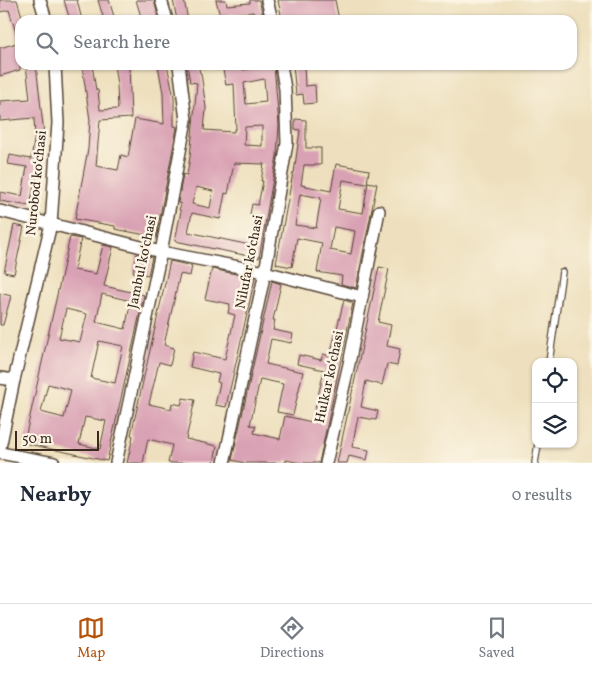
<!DOCTYPE html>
<meta charset="utf-8">
<style>
body{margin:0;font-family:Vollkorn,serif;background:#f2f2f3;color:#1f2937}
.controls{position:absolute;right:15px;bottom:15px;display:grid;overflow:hidden;border-radius:10px;box-shadow:0 1px 4px #0004}
.controls button{width:45px;height:45px;display:grid;place-items:center;padding:0;border:0;border-bottom:1px solid #e0e1e3;background:#fff;color:#1f2937;font:25px sans-serif}
.scale{position:absolute;left:15px;bottom:12px;width:84px;box-sizing:border-box;padding-left:5px;border:2px solid #3b2a1e;border-top:0;font-size:14px;line-height:18px;white-space:nowrap;color:#3b2a1e;-webkit-text-stroke:4px #fcf5e5;paint-order:stroke}
.list{margin:0;padding:0;list-style:none}
h2{display:flex;justify-content:space-between;align-items:center;height:65px;margin:0;padding:0 20px;font-size:21px}
h2 small{font-size:16px;font-weight:400;color:#747a83}
.icon{flex:none;width:28px;height:28px;fill:none;stroke:currentColor;stroke-width:2;stroke-linecap:round;stroke-linejoin:round}
.map{position:relative;flex:none;width:592px;height:463px;overflow:hidden}
.search{position:absolute;background:#fff;box-shadow:0 1px 4px #0004;left:15px;right:15px;top:15px;height:55px;display:flex;align-items:center;gap:12px;box-sizing:border-box;padding:0 18px;border-radius:15px;color:#747a83;font-size:19px}
.sheet{height:140px;background:#fff}
nav{display:flex;justify-content:space-around;align-items:center;box-sizing:border-box;height:70px;border-top:1px solid #e0e1e3;background:#fff;font-size:14px;color:#747a83}
nav a{display:grid;justify-items:center;gap:2px}
nav .on{color:#b45309}
.map>svg:first-child{display:block}
.building{fill:#d9a1b4;fill-rule:evenodd}
.lines{fill:none;stroke-linecap:round;stroke-linejoin:round}
.service-casing{stroke:#564536;stroke-width:8}
.minor-casing{stroke:#564536;stroke-width:14}
.service{stroke:#fff;stroke-width:5.5}
.minor{stroke:#fff;stroke-width:11}
.labels{text-anchor:middle;dominant-baseline:central;stroke-width:5;stroke-linejoin:round;paint-order:stroke}
.street-label{font-size:14px;fill:#3b2a1e;stroke:#fcf5e5}
</style>
<div class="map">
<svg width="592" height="463" viewBox="0 0 592 463">
<rect width="100%" height="100%" fill="#fcf5e5"/>
<filter id="ink" filterUnits="userSpaceOnUse"><feTurbulence type="fractalNoise" baseFrequency=".02" numOctaves="2"/><feDisplacementMap in="SourceGraphic" scale="10" xChannelSelector="R" yChannelSelector="G"/><feConvolveMatrix kernelMatrix="1 2 1 2 8 2 1 2 1" color-interpolation-filters="sRGB"/></filter>
<filter id="wash" filterUnits="userSpaceOnUse"><feTurbulence type="fractalNoise" baseFrequency=".0096" numOctaves="4" result="noise"/><feDisplacementMap in="SourceGraphic" scale="20" xChannelSelector="R" yChannelSelector="G"/><feGaussianBlur stdDeviation="1.12" result="paint"/><feColorMatrix in="noise" values="0 0 0 0 0 0 0 0 0 0 0 0 0 0 0 0 0 1.4 0 .05"/><feComposite in="paint" operator="in"/></filter>
<g filter="url(#wash)">
<rect width="100%" height="100%" fill="#eee0be"/>
<g id="blocks">
<g class="building">
<polygon points="0,0 17,0 23,20 20,20 20,38 18,39 9,10 0,12"/>
<polygon points="64,0 77,0 82,20 70,20"/>
<polygon points="98,0 109,0 115,20 104,20"/>
<polygon points="136,0 154,0 159,20 142,20"/>
<polygon points="173,0 184,0 188,20 177,20"/>
<polygon points="216,0 226,0 227,5 250,3 250,0 259,0 264,20 255,20 253,12 229,14 230,20 221,20"/>
<polygon points="278,0 335,0 339,20 282,20"/>
<polygon points="20,42 20,70 0,76 0,48"/>
<polygon points="26,65 36,65 44,134 30,206 0,201 0,192 22,196 27,167 8,164 10,155 31,159 35,135 34,118 0,121 0,101 30,99"/>
<polygon points="82,65 92,65 96,90 98,90 100,110 118,109 117,85 114,65 129,65 131,118 100,120 96,166 118,170 121,155 128,157 135,119 164,124 163,93 158,65 167,65 174,97 174,126 177,127 156,237 115,229 115,226 75,219 88,149 90,120"/>
<path d="M 187,65 L 198,65 L 200,73 L 201,73 L 206,108 L 204,130 L 234,132 L 234,129 L 236,129 L 234,84 L 226,85 L 222,65 L 242,65 L 243,70 L 260,67 L 260,65 L 274,65 L 279,125 L 277,156 L 259,258 L 175,241 L 181,211 L 179,210 L 181,204 L 178,203 L 183,174 L 187,175 L 190,157 L 197,83 L 190,82 ZM 264,79 L 266,102 L 246,104 L 244,83 ZM 262,126 L 262,146 L 244,145 L 245,127 ZM 234,163 L 264,164 L 261,181 L 263,181 L 258,205 L 252,204 L 250,214 L 256,215 L 250,245 L 188,232 L 192,213 L 220,219 L 225,193 L 228,194 ZM 196,187 L 213,191 L 210,208 L 192,204 Z"/>
<polygon points="293,65 304,65 305,86 315,85 316,103 304,104 303,94 296,95"/>
<path d="M 295,119 L 306,120 L 306,148 L 321,148 L 321,165 L 304,165 L 301,185 L 331,191 L 336,164 L 369,170 L 367,184 L 343,180 L 338,209 L 363,213 L 368,182 L 377,184 L 356,288 L 341,284 L 342,276 L 317,272 L 322,243 L 297,238 L 292,267 L 276,264 L 293,173 L 294,173 L 300,130 L 295,129 ZM 300,194 L 321,198 L 316,228 L 295,225 ZM 334,227 L 355,231 L 351,254 L 330,250 Z"/>
<polygon points="14,225 24,227 14,274 4,272"/>
<path d="M 70,237 L 81,239 L 74,270 L 96,274 L 103,245 L 113,247 L 104,286 L 144,295 L 107,461 L 24,443 ZM 102,294 L 131,301 L 125,329 L 96,322 ZM 66,309 L 87,314 L 80,342 L 59,338 ZM 99,341 L 123,346 L 115,383 L 91,378 ZM 48,384 L 71,390 L 64,418 L 41,412 ZM 85,417 L 106,421 L 100,449 L 79,444 Z"/>
<polygon points="137,254 152,257 148,275 133,272"/>
<polygon points="170,261 192,266 190,276 180,274 164,345 174,348 170,365 159,362 149,404 171,409 172,403 181,405 183,398 195,400 186,439 217,446 214,463 168,463 172,445 148,439 143,463 127,463 133,436 131,435"/>
<polygon points="379,267 389,269 378,322 391,325 387,346 400,349 397,366 387,364 382,385 366,381 361,407 378,411 376,420 358,417 352,447 369,450 367,460 349,456 347,463 337,463"/>
<polygon points="212,269 255,278 226,407 215,405 220,383 217,382 219,374 190,367 193,352 225,359 235,315 228,313 230,304 205,299"/>
<polygon points="272,281 281,284 273,320 275,320 273,330 293,334 291,343 271,339 266,364 303,372 293,415 277,412 283,384 260,379 250,425 256,426 254,433 280,439 285,416 312,422 324,370 297,364 299,355 321,360 323,354 330,356 344,300 353,303 319,463 301,463 286,460 286,463 245,463 232,460"/>
<polygon points="0,293 11,296 3,325 0,325"/>
</g>
</g>
</g>
<g filter="url(#ink)">
<use href="#blocks" fill-opacity="0" stroke="#564536" stroke-width="1"/>
<g class="lines">
<g class="service-casing">
<g id="service">
<polyline points="549,362 562,272"/>
<polyline points="535,463 538,444"/>
</g>
</g>
<g class="minor-casing">
<g id="minor">
<polyline points="40,0 46,20"/>
<polyline points="161,0 167,20"/>
<polyline points="267,0 272,20"/>
<polyline points="0,211 161,252 265,272 362,297"/>
<polyline points="0,378 14,380"/>
<polyline points="0,448 14,380 51,224 58,123 55,65"/>
<polyline points="0,453 54,463"/>
<polyline points="116,463 161,252 186,120 179,65"/>
<polyline points="224,463 265,272 287,143 285,89 281,65"/>
<polyline points="326,463 349,364 379,211"/>
</g>
</g>
<use href="#service" class="service"/>
<use href="#minor" class="minor"/>
</g>
</g>
<g class="labels">
<g class="street-label">
<text transform="translate(37 183) rotate(-84)">Nurobod koʻchasi</text>
<text transform="translate(143 262) rotate(-78)">Jambul koʻchasi</text>
<text transform="translate(250 262) rotate(-79)">Nilufar koʻchasi</text>
<text transform="translate(330 377) rotate(-78)">Hulkar koʻchasi</text>
</g>
</g>
</svg>
<div class="controls">
<button><svg class="icon" aria-label="locate" viewBox="0 0 24 24"><circle cx="12" cy="12" r="6"/><path d="M12 2v4M12 18v4M2 12h4M18 12h4"/></svg></button>
<button><svg class="icon" aria-label="layers" viewBox="0 0 24 24"><path d="M12 4l9 5-9 5-9-5zM3 14l9 5 9-5"/></svg></button>
</div>
<div class="scale">50 m</div>
<div class="search"><svg class="icon" aria-label="search" viewBox="0 0 24 24"><circle cx="10" cy="10" r="6"/><path d="M15 15l6 6"/></svg>Search here</div>
</div>
<section class="sheet">
<h2>Nearby<small>0 results</small></h2>
<ul class="list">
</ul>
</section>
<nav>
<a class="on"><svg class="icon" aria-label="map" viewBox="0 0 24 24"><path d="M3 6l6-2 6 2 6-2v14l-6 2-6-2-6 2zM9 4v14M15 6v14"/></svg>Map</a>
<a><svg class="icon" aria-label="directions" viewBox="0 0 24 24"><path d="M12 3l9 9-9 9-9-9zM9 14v-3h6M13 9l2 2-2 2"/></svg>Directions</a>
<a><svg class="icon" aria-label="saved" viewBox="0 0 24 24"><path d="M7 4h10v16l-5-4-5 4z"/></svg>Saved</a>
</nav>
